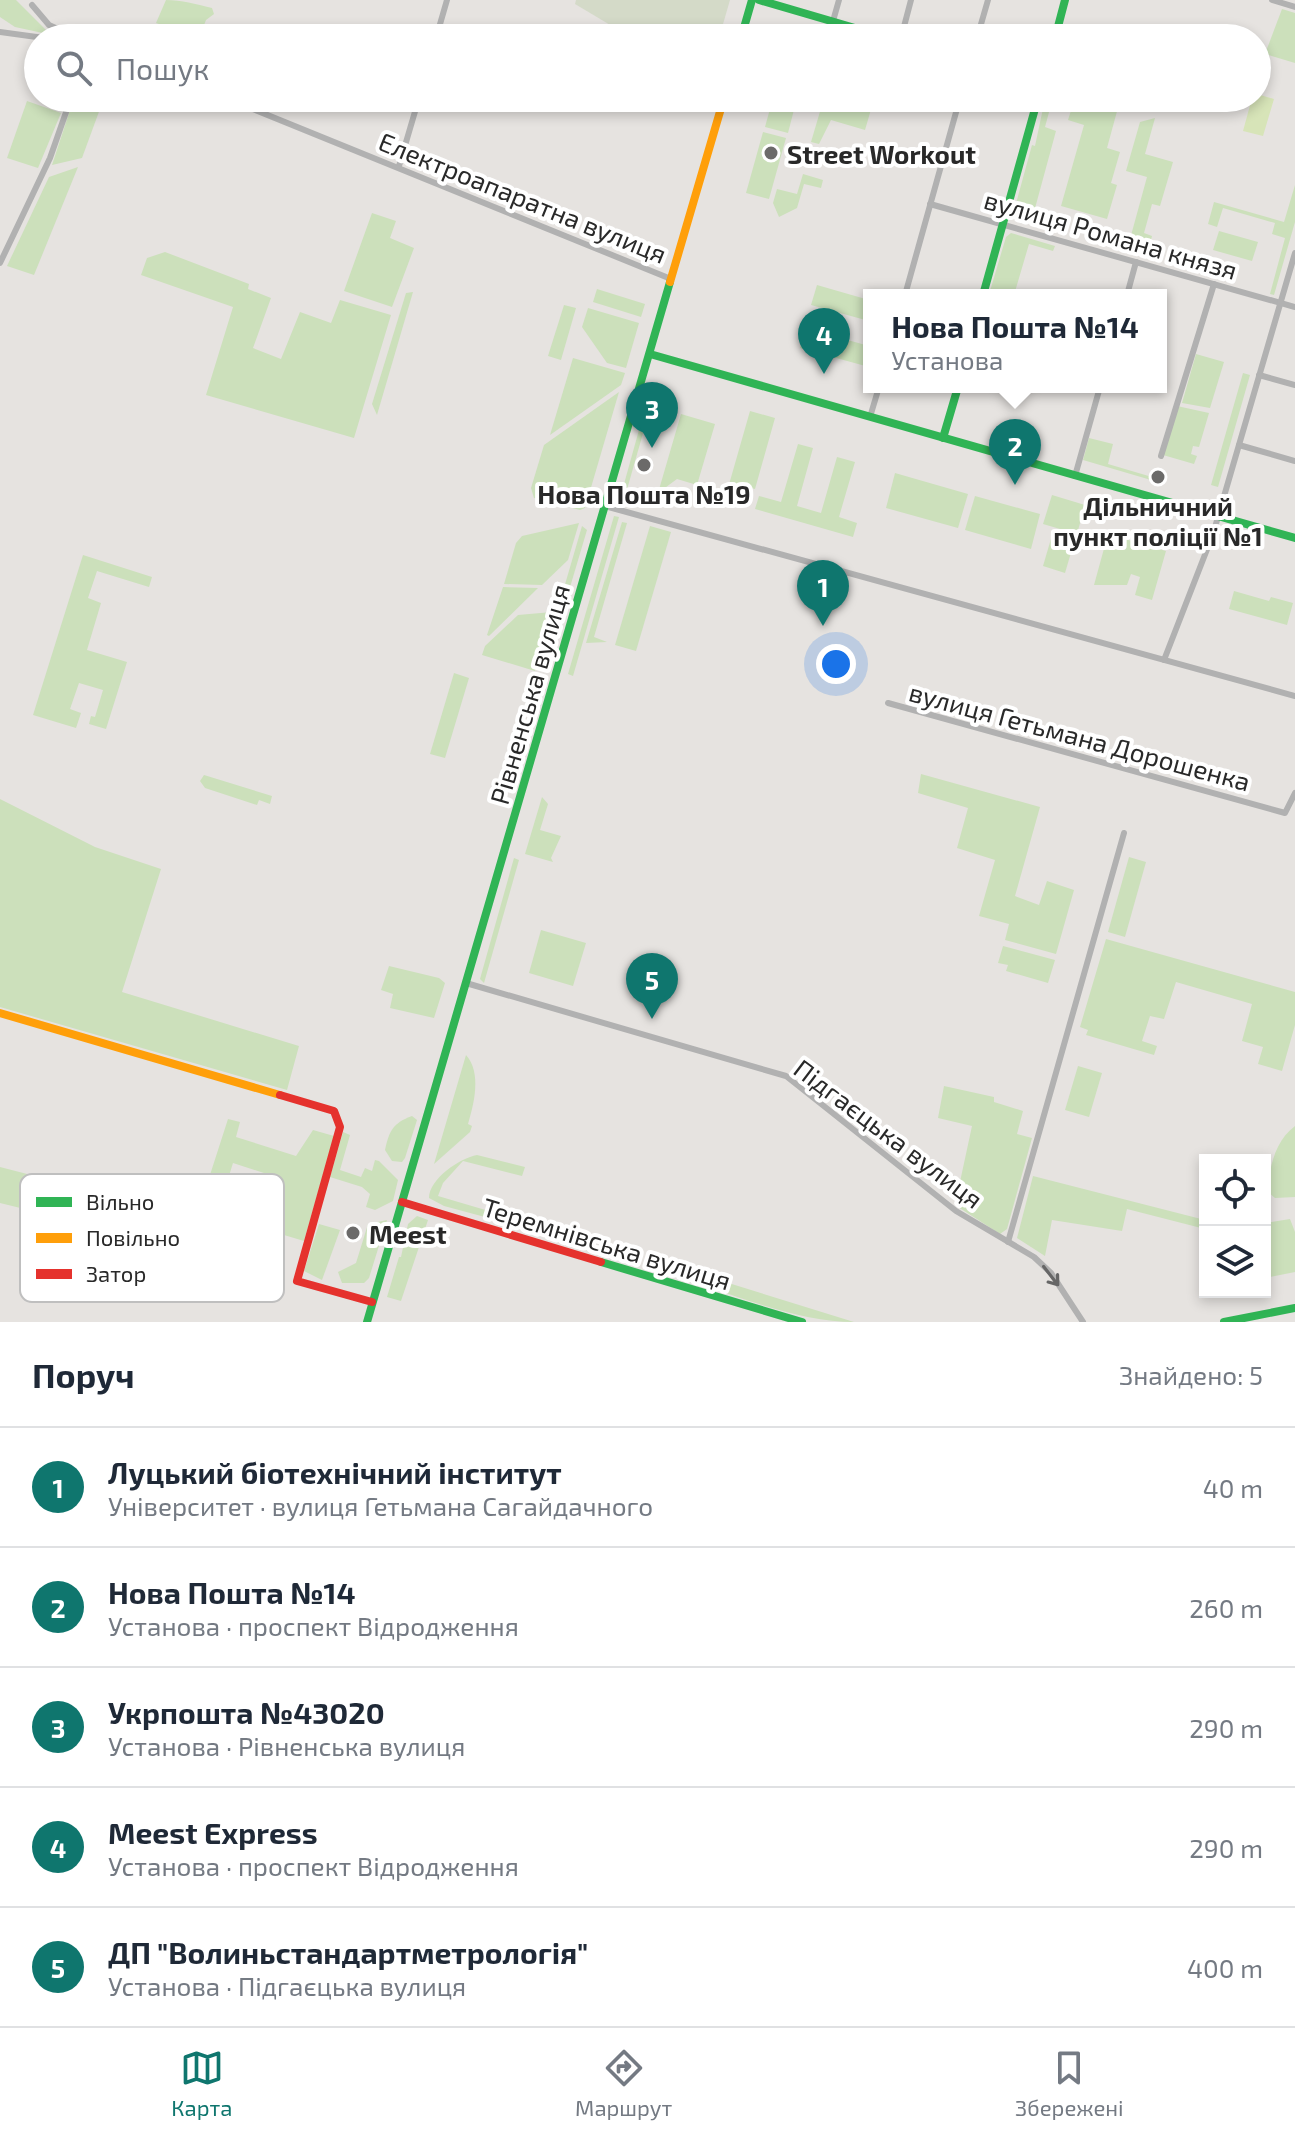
<!DOCTYPE html>
<html lang="uk">
<meta charset="utf-8">
<style>
body{margin:0;font-family:"Exo 2",sans-serif;background:#f6f6f7;color:#1f2937}
.controls{position:absolute;right:24px;bottom:24px;display:grid;overflow:hidden;border-radius:0px;box-shadow:0 4px 12px #0003}
.controls button{width:72px;height:72px;display:grid;place-items:center;padding:0;border:0;border-bottom:2px solid #e0e1e3;background:#fff;color:#1f2937;font:40px sans-serif}
.you{position:absolute;left:836px;top:664px;width:28px;height:28px;margin:-20px;border:6px solid #fff;border-radius:50%;background:#1a73e8;box-shadow:0 0 0 12px #1a73e833}
.badge{display:grid;place-items:center;width:52px;height:52px;border-radius:50%;background:#0f766e;color:#fff;font-size:26px;font-weight:700}
.pin{position:absolute;translate:-50% -66px;filter:drop-shadow(0 2px 4px #0008)}
.pin::after{content:'';position:absolute;top:42px;width:28px;height:24px;background:inherit;clip-path:polygon(0 0,100% 0,50% 100%)}
.popup{position:absolute;left:863px;top:289px;width:304px;height:104px;box-sizing:border-box;display:grid;place-content:center;border-radius:0px;background:#fff;filter:drop-shadow(0 2px 6px #0005);font-size:26px;white-space:nowrap;color:#747a83}
.popup b{font-size:30px;color:#1f2937}
.popup::after{content:'';position:absolute;left:50%;top:100%;margin-left:-16px;border:16px solid transparent;border-top-color:#fff}
.list{margin:0;padding:0;list-style:none}
h2{display:flex;justify-content:space-between;align-items:center;height:104px;margin:0;padding:0 32px;font-size:34px}
h2 small{font-size:26px;font-weight:400;color:#747a83}
.list li{display:grid;grid-template-columns:52px 1fr auto;gap:24px;align-items:center;box-sizing:border-box;height:120px;padding:0 32px;border-top:2px solid #e0e1e3}
.list b{display:block;font-size:30px;white-space:nowrap}
.list p{margin:0;font-size:26px;white-space:nowrap;color:#747a83}
.list em{font-size:26px;font-style:normal;color:#747a83}
.icon{flex:none;width:44px;height:44px;fill:none;stroke:currentColor;stroke-width:2;stroke-linecap:round;stroke-linejoin:round}
.map{position:relative;flex:none;width:1295px;height:1322px;overflow:hidden}
.search{position:absolute;background:#fff;box-shadow:0 4px 12px #0003;left:24px;right:24px;top:24px;height:88px;display:flex;align-items:center;gap:20px;box-sizing:border-box;padding:0 28px;border-radius:44px;color:#747a83;font-size:30px}
.sheet{height:704px;background:#fff}
nav{display:flex;justify-content:space-around;align-items:center;box-sizing:border-box;height:112px;border-top:2px solid #e0e1e3;background:#fff;font-size:22px;color:#747a83}
nav a{display:grid;justify-items:center;gap:4px}
nav .on{color:#0f766e}
.map>svg:first-child{display:block}
.green{fill:#cce0bb}
.cemetery{fill:#d4dac8}
.pitch{fill:#d7e4b8}
.lines{fill:none;stroke-linecap:round;stroke-linejoin:round}
.street{stroke:#b1b1b1;stroke-width:6}
.fast{stroke:#30b455;stroke-width:8}
.slow{stroke:#ff9f0a;stroke-width:8}
.jam{stroke:#e5322d;stroke-width:8}
.oneway{stroke:#666}
.poi-dot{fill:#6b6a69;stroke:#fff;stroke-width:3}
.labels{text-anchor:middle;dominant-baseline:central;stroke-width:8;stroke-linejoin:round;paint-order:stroke}
.poi-label{font-size:26px;font-weight:bold;fill:#292929;stroke:#fff;text-anchor:start}
.street-label{font-size:26px;fill:#292929;stroke:#fff}
.key{fill:#fff;stroke:#bfbfbf;stroke-width:2}
.key-label{font-size:22px;fill:#292929}
</style>
<div class="map">
<svg width="1295" height="1322" viewBox="0 0 1295 1322">
<rect width="100%" height="100%" fill="#e6e3e0"/>
<g class="green">
<polygon points="0,0 16,0 46,30 66,38 15,27 0,17"/>
<path d="M 166,0 C 182,0 195,4 212,8 L 214,14 L 206,20 L 199,38 L 156,23 Z"/>
<polygon points="1282,9 1295,13 1295,63 1265,54"/>
<polygon points="74,98 104,98 82,158 52,165"/>
<polygon points="773,98 797,98 788,133 765,127"/>
<polygon points="824,98 853,98 872,106 865,130 831,120 819,144 811,142"/>
<polygon points="1075,98 1097,98 1119,104 1107,148 1120,152 1111,183 1117,185 1107,219 1061,206 1084,125 1068,120"/>
<polygon points="1045,99 1052,101 1045,127 1056,131 1031,223 1012,218 1032,145 1035,146"/>
<polygon points="27,101 61,113 38,168 7,158"/>
<polygon points="1155,118 1145,154 1173,162 1160,206 1152,204 1144,233 1152,236 1147,255 1127,250 1147,177 1126,171 1140,122"/>
<polygon points="763,132 786,138 769,199 746,193"/>
<polygon points="78,167 34,275 7,266 49,177"/>
<polygon points="803,174 823,180 821,188 804,184 797,208 779,217 773,203 777,189 797,194"/>
<polygon points="1295,185 1295,222 1274,295 1270,294 1285,238 1272,234 1275,223 1223,208 1217,227 1208,224 1214,202 1284,222"/>
<polygon points="372,213 396,221 390,238 414,248 392,307 344,291"/>
<polygon points="1219,231 1258,242 1252,261 1213,250"/>
<polygon points="1011,233 1055,246 1053,251 1029,244 1014,295 990,291 1006,237"/>
<polygon points="165,252 249,284 248,289 271,298 253,348 281,359 300,312 331,323 340,300 391,315 354,438 206,395 233,307 141,275 147,258"/>
<polygon points="817,285 869,300 869,321 811,305"/>
<polygon points="597,289 645,304 641,317 593,302"/>
<polygon points="413,292 377,415 372,404 406,293"/>
<polygon points="564,305 576,308 561,360 548,356"/>
<polygon points="588,308 639,323 626,368 607,363 582,327"/>
<polygon points="805,328 869,346 869,367 800,348"/>
<polygon points="1196,354 1224,362 1210,408 1182,403"/>
<polygon points="573,358 625,373 621,385 550,435"/>
<polygon points="1243,373 1250,375 1218,487 1211,485"/>
<polygon points="652,383 657,384 624,500 619,502"/>
<polygon points="619,392 585,508 580,510 534,498 531,488 544,445"/>
<polygon points="1177,406 1209,413 1199,447 1193,446 1191,454 1197,456 1194,464 1163,455"/>
<polygon points="750,411 775,418 755,489 743,486 739,498 726,495"/>
<polygon points="681,414 715,424 697,485 677,479 658,493"/>
<polygon points="1089,438 1113,444 1108,464 1152,477 1151,480 1083,460"/>
<polygon points="798,444 813,448 797,506 821,513 837,457 855,462 839,517 857,523 853,537 755,509 759,496 781,502"/>
<polygon points="895,473 968,494 958,528 886,508"/>
<polygon points="1052,495 1085,505 1077,534 1043,524"/>
<polygon points="975,496 1040,514 1031,549 965,530"/>
<polygon points="614,516 619,517 573,676 568,674"/>
<polygon points="622,522 627,523 594,637 607,642 586,643"/>
<polygon points="579,523 568,560 542,585 504,584 516,543 522,536"/>
<polygon points="582,526 587,530 546,668 541,667"/>
<polygon points="650,526 671,532 636,651 615,645"/>
<polygon points="1053,532 1075,539 1065,573 1043,566"/>
<polygon points="1108,534 1166,551 1152,600 1135,595 1140,577 1131,574 1127,585 1094,585"/>
<polygon points="83,555 152,577 149,587 97,571 88,598 101,603 87,650 127,662 106,729 89,724 91,716 95,717 103,690 79,683 70,709 81,713 76,728 33,715"/>
<polygon points="503,587 538,588 489,636 487,635"/>
<polygon points="1234,591 1269,601 1271,597 1293,603 1287,625 1229,609"/>
<polygon points="552,612 535,671 482,655 485,646 518,615"/>
<polygon points="454,673 469,678 445,758 430,754"/>
<polygon points="921,774 1040,807 1015,896 1039,905 1047,881 1074,890 1056,954 1005,940 1009,924 979,916 995,860 957,848 968,808 918,793"/>
<polygon points="204,775 272,796 270,804 259,800 257,805 205,788 200,781"/>
<polygon points="542,797 548,804 540,830 561,836 551,858 553,862 525,854"/>
<polygon points="0,799 95,847 161,869 122,992 299,1046 287,1090 0,1007"/>
<polygon points="1129,857 1146,862 1125,937 1108,932"/>
<polygon points="514,858 519,860 484,983 480,979"/>
<polygon points="541,930 586,943 573,986 529,973"/>
<polygon points="1106,939 1295,992 1295,1025 1282,1071 1258,1064 1263,1047 1242,1041 1252,1004 1176,982 1164,1019 1150,1016 1142,1041 1157,1046 1154,1055 1086,1035 1088,1030 1080,1027"/>
<polygon points="1003,946 1055,960 1048,983 1006,971 1008,965 998,963"/>
<polygon points="389,966 439,978 445,983 434,1018 390,1008 393,994 381,990"/>
<path d="M 466,1055 C 482,1073 474,1104 468,1124 L 472,1126 L 470,1132 L 434,1164 Z"/>
<polygon points="1078,1066 1102,1073 1089,1117 1065,1110"/>
<polygon points="944,1086 994,1097 994,1102 1023,1111 1017,1134 1032,1138 1007,1229 1000,1234 955,1205 972,1126 938,1118"/>
<path d="M 412,1116 L 417,1120 L 405,1158 L 402,1162 L 392,1161 L 385,1150 C 389,1131 393,1123 412,1116 Z"/>
<polygon points="228,1119 240,1122 236,1137 296,1156 313,1130 334,1136 304,1241 254,1226 270,1175 233,1163 217,1214 199,1209"/>
<path d="M 1295,1126 L 1295,1197 L 1275,1198 L 1268,1192 C 1269,1167 1275,1141 1295,1126 Z"/>
<polygon points="343,1132 350,1135 340,1170 361,1177 365,1168 372,1171 375,1160 379,1161 398,1180 393,1201 375,1210 366,1207 370,1194 362,1187 330,1177"/>
<path d="M 477,1155 L 525,1167 L 522,1176 L 463,1161 L 443,1183 L 438,1196 L 546,1228 L 545,1233 L 444,1206 L 429,1198 C 429,1179 460,1158 477,1155 Z"/>
<polygon points="0,1167 62,1183 53,1216 0,1203"/>
<polygon points="1033,1176 1205,1220 1205,1229 1127,1209 1122,1231 1052,1220 1045,1256 1017,1238"/>
<polygon points="417,1216 428,1220 401,1301 387,1297 399,1257 401,1257 408,1224"/>
<polygon points="1290,1219 1295,1232 1295,1272 1265,1278 1265,1223"/>
<polygon points="387,1220 369,1278 364,1283 342,1283 338,1272 356,1263 368,1224"/>
<polygon points="319,1224 340,1230 322,1280 304,1271"/>
<path d="M 664,1263 L 854,1322 C 794,1322 722,1290 664,1272 Z"/>
</g>
<polygon class="cemetery" points="576,0 730,0 719,38 632,38 575,4"/>
<polygon class="pitch" points="1257,94 1274,99 1263,136 1243,131 1252,98 1257,98"/>
<g class="lines">
<g class="street">
<polyline points="1272,0 1295,7"/>
<polyline points="32,5 49,25 77,38"/>
<polyline points="833,21 839,0"/>
<polyline points="0,32 44,38"/>
<polyline points="436,38 447,0"/>
<polyline points="901,38 911,0"/>
<polyline points="977,38 988,0"/>
<polyline points="226,98 671,279"/>
<polyline points="399,166 419,98"/>
<polyline points="930,204 1295,307"/>
<polyline points="0,263 50,158 71,98"/>
<polyline points="905,295 960,98"/>
<polyline points="1127,295 1136,262"/>
<polyline points="1259,375 1295,385"/>
<polyline points="870,417 879,387"/>
<polyline points="1239,445 1295,461"/>
<polyline points="1161,456 1214,284"/>
<polyline points="1075,476 1100,387"/>
<polyline points="605,506 1295,696"/>
<polyline points="1164,660 1213,534 1295,253"/>
<polyline points="888,703 1285,813 1295,793"/>
<polyline points="466,983 786,1076 956,1211 1034,1257 1051,1273 1083,1322"/>
<polyline points="1008,1242 1124,833"/>
</g>
<g class="fast">
<polyline points="759,0 889,38"/>
<polyline points="741,38 752,0"/>
<polyline points="1055,38 1065,0"/>
<polyline points="983,295 1038,98"/>
<polyline points="650,354 1295,538"/>
<polyline points="943,438 958,387"/>
<polyline points="601,1262 802,1322"/>
<polyline points="367,1322 670,282"/>
<polyline points="1224,1322 1295,1308"/>
</g>
<g class="slow">
<polyline points="670,282 724,98"/>
<polyline points="0,1013 280,1095"/>
</g>
<g class="jam">
<polyline points="280,1095 334,1111 340,1127 297,1281 372,1302"/>
<polyline points="402,1202 601,1262"/>
</g>
</g>
<defs><path id="oneway-shaft" d="M-6 0H5M1.5-3L5.5 0L1.5 3" fill="none" stroke-width="1.6" stroke-linecap="round" stroke-linejoin="round" transform="scale(2)"/></defs>
<use class="oneway" href="#oneway-shaft" transform="translate(1051 1276) rotate(52)"/>
<g class="poi-dot">
<circle cx="771" cy="153" r="8"/>
<circle cx="644" cy="465" r="8"/>
<circle cx="1158" cy="477" r="8"/>
<circle cx="353" cy="1233" r="8"/>
</g>
<g class="labels">
<g class="poi-label">
<text x="787" y="153">Street Workout</text>
<text x="644" y="493" text-anchor="middle">Нова Пошта №19</text>
<text x="1158" y="505" text-anchor="middle">Дільничний<tspan x="1158" dy="30">пункт поліції №1</tspan></text>
<text x="369" y="1233">Meest</text>
</g>
<g class="street-label">
<text transform="translate(523 197) rotate(22)">Електроапаратна вулиця</text>
<text transform="translate(1111 234) rotate(16)">вулиця Романа князя</text>
<text transform="translate(529 694) rotate(-74)">Рівненська вулиця</text>
<text transform="translate(1080 736) rotate(15)">вулиця Гетьмана Дорошенка</text>
<text transform="translate(889 1133) rotate(37)">Підгаєцька вулиця</text>
<text transform="translate(607 1243) rotate(17)">Теремнівська вулиця</text>
</g>
</g>
<rect x="20" y="1174" width="264" height="128" rx="12" class="key"/>
<rect x="36" y="1197" width="36" height="10" fill="#30b455"/>
<rect x="36" y="1233" width="36" height="10" fill="#ff9f0a"/>
<rect x="36" y="1269" width="36" height="10" fill="#e5322d"/>
<g class="key-label">
<text x="86" y="1210">Вільно</text>
<text x="86" y="1246">Повільно</text>
<text x="86" y="1282">Затор</text>
</g>
</svg>
<div class="controls">
<button><svg class="icon" aria-label="locate" viewBox="0 0 24 24"><circle cx="12" cy="12" r="6"/><path d="M12 2v4M12 18v4M2 12h4M18 12h4"/></svg></button>
<button><svg class="icon" aria-label="layers" viewBox="0 0 24 24"><path d="M12 4l9 5-9 5-9-5zM3 14l9 5 9-5"/></svg></button>
</div>
<div class="you"></div>
<div class="pin badge" style="left:823px;top:626px">1</div>
<div class="pin badge" style="left:1015px;top:485px">2</div>
<div class="popup"><b>Нова Пошта №14</b>Установа</div>
<div class="pin badge" style="left:652px;top:448px">3</div>
<div class="pin badge" style="left:824px;top:374px">4</div>
<div class="pin badge" style="left:652px;top:1019px">5</div>
<div class="search"><svg class="icon" aria-label="search" viewBox="0 0 24 24"><circle cx="10" cy="10" r="6"/><path d="M15 15l6 6"/></svg>Пошук</div>
</div>
<section class="sheet">
<h2>Поруч<small>Знайдено: 5</small></h2>
<ul class="list">
<li><span class="badge">1</span><div><b>Луцький біотехнічний інститут</b><p>Університет · вулиця Гетьмана Сагайдачного</p></div><em>40 m</em></li>
<li><span class="badge">2</span><div><b>Нова Пошта №14</b><p>Установа · проспект Відродження</p></div><em>260 m</em></li>
<li><span class="badge">3</span><div><b>Укрпошта №43020</b><p>Установа · Рівненська вулиця</p></div><em>290 m</em></li>
<li><span class="badge">4</span><div><b>Meest Express</b><p>Установа · проспект Відродження</p></div><em>290 m</em></li>
<li><span class="badge">5</span><div><b>ДП &quot;Волиньстандартметрологія&quot;</b><p>Установа · Підгаєцька вулиця</p></div><em>400 m</em></li>
</ul>
</section>
<nav>
<a class="on"><svg class="icon" aria-label="map" viewBox="0 0 24 24"><path d="M3 6l6-2 6 2 6-2v14l-6 2-6-2-6 2zM9 4v14M15 6v14"/></svg>Карта</a>
<a><svg class="icon" aria-label="directions" viewBox="0 0 24 24"><path d="M12 3l9 9-9 9-9-9zM9 14v-3h6M13 9l2 2-2 2"/></svg>Маршрут</a>
<a><svg class="icon" aria-label="saved" viewBox="0 0 24 24"><path d="M7 4h10v16l-5-4-5 4z"/></svg>Збережені</a>
</nav>
